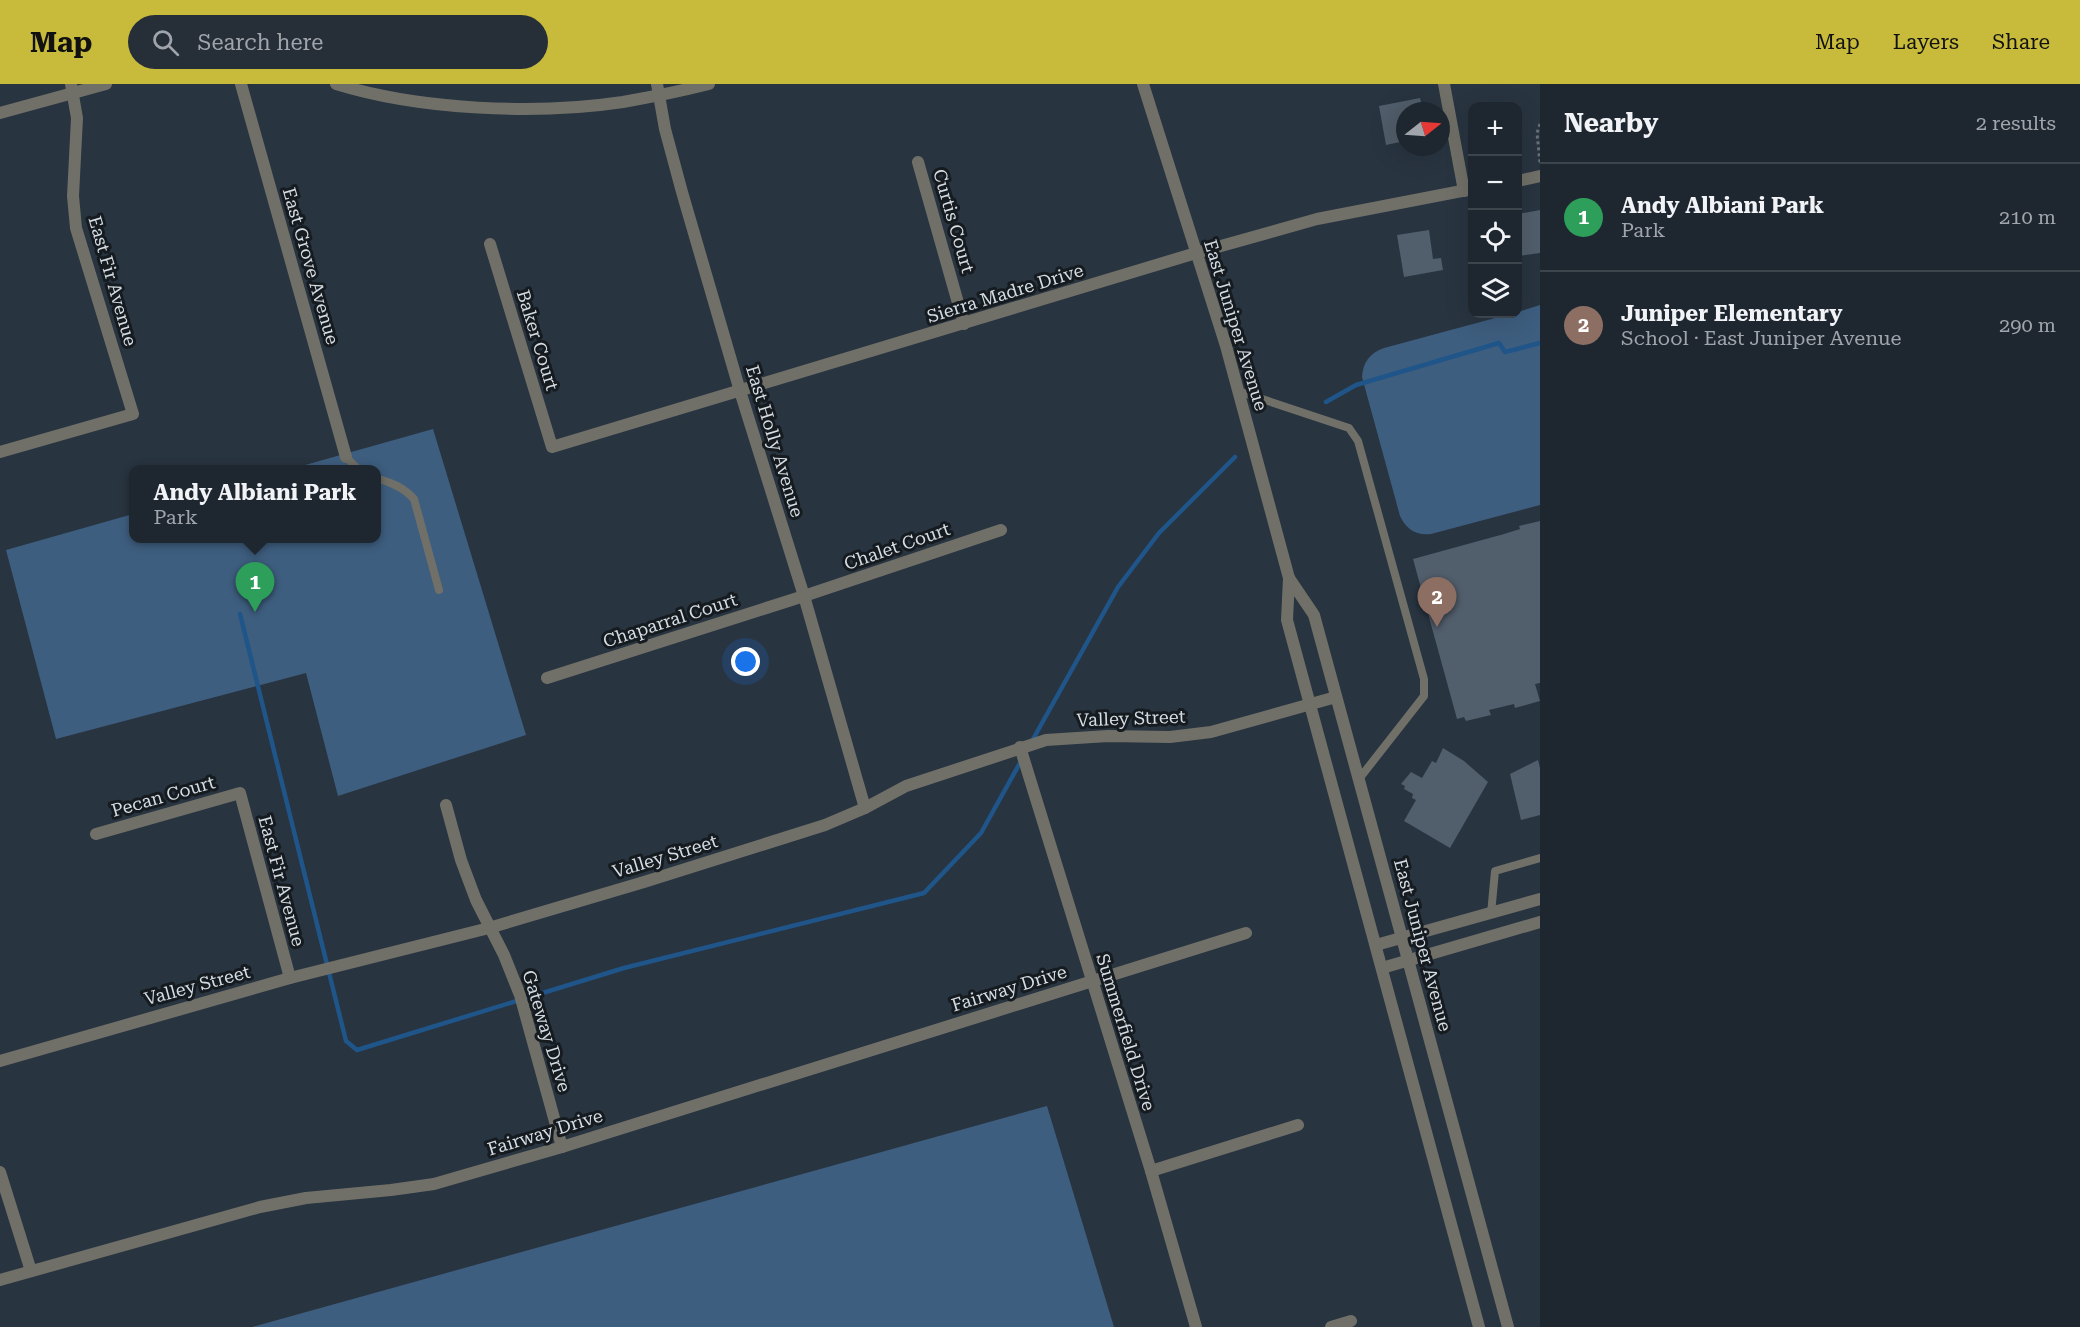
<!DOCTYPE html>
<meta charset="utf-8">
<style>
body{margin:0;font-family:"Roboto Serif",serif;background:#262f38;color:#f1f3f6}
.controls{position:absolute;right:18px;top:18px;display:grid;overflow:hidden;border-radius:12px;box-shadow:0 6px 24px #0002}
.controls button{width:54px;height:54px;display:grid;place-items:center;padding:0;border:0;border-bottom:2px solid #3c444c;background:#1e2730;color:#f1f3f6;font:30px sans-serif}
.compass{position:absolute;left:1396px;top:18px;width:54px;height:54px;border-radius:50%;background:#1e2730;box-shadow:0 6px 24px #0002;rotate:73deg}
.you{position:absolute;left:746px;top:578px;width:21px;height:21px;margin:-15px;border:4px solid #fff;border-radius:50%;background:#1a73e8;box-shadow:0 0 0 9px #1a73e833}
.badge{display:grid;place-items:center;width:39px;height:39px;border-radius:50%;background:#c8bb3b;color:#fff;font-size:20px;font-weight:700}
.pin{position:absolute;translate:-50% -50px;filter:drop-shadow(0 2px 3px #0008)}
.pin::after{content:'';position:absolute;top:32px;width:21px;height:18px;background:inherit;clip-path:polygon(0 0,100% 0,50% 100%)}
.popup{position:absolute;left:129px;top:381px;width:252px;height:78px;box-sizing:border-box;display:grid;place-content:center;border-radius:12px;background:#1e2730;filter:drop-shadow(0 2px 4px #0005);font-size:20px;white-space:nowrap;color:#a1a5ab}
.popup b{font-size:22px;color:#f1f3f6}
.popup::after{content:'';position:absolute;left:50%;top:100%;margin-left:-12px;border:12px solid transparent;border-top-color:#1e2730}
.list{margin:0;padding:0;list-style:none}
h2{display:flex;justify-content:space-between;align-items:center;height:78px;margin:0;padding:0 24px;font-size:26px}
h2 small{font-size:20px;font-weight:400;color:#a1a5ab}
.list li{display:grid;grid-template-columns:39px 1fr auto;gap:18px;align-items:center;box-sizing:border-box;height:108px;padding:0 24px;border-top:2px solid #3c444c}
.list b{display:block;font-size:22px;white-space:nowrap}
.list p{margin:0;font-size:20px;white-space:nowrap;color:#a1a5ab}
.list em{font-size:20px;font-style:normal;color:#a1a5ab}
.icon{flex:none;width:33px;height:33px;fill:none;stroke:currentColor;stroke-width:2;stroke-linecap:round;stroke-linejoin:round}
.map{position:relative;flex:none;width:1540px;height:1243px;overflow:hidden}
header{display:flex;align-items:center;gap:36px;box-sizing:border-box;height:84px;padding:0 30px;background:#c8bb3b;color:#111}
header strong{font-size:28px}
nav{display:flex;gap:33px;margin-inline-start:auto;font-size:21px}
.search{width:420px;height:54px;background:#262f38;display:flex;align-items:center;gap:15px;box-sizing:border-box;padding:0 21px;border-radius:33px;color:#a1a5ab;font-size:22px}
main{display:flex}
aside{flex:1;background:#1e2730}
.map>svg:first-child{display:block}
.green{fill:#3e5e7f}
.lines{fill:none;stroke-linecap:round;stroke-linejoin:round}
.stream{stroke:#1f5589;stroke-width:4.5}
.building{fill:#515e6b}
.path{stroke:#67717b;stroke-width:3;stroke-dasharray:3 3;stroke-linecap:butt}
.service{stroke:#707068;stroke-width:8}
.minor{stroke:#707068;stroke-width:12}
.tertiary{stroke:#707068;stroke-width:12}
.labels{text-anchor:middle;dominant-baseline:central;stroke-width:6;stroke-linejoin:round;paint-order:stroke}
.street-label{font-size:18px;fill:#d5dde4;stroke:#161b20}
</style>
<header>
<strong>Map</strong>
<div class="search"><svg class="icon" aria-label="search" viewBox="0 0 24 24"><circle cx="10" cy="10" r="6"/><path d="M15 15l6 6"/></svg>Search here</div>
<nav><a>Map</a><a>Layers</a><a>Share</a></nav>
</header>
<main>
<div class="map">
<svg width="1540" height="1243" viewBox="0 0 1540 1243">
<rect width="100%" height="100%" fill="#283440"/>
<g class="green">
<path d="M 1540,221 L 1540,421 L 1431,450 C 1416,452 1406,445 1400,432 L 1362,293 C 1363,278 1370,269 1384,264 L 1510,230 L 1518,230 L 1518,228 Z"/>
<polygon points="433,345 526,651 338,712 306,589 56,655 6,466 133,430 134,454 376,454 376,386 291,385"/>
<polygon points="1047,1022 1114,1243 252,1243"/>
</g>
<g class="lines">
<g class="stream">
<polyline points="1326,318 1356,301 1499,259 1505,268 1540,259"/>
<polyline points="240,530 346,957 357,966 624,884 924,809 981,749 1021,677"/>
<polyline points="1032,657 1118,503 1159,449 1235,373"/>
</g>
</g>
<g class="building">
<polygon points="1420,14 1423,27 1405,27 1405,57 1386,61 1379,22"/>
<polygon points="1540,126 1540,169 1518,172 1518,160 1520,159 1518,130"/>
<polygon points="1429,146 1433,175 1441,174 1443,186 1404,193 1397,151"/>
<polygon points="1540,437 1540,599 1535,600 1540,617 1515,624 1514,620 1489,626 1491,631 1466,637 1464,633 1457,635 1413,475 1504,450 1520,445 1519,442"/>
<polygon points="1443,664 1464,677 1488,698 1450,764 1404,737 1416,716 1412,714 1413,710 1404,705 1405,702 1401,700 1411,688 1422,694 1432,677 1436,679"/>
<polygon points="1538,676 1540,684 1540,731 1521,736 1510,690"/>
</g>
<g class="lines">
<polyline class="path" points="1540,40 1537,49 1540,79"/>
<g class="service">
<polyline points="1238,307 1349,344 1358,357 1424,595 1424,612 1359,695"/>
<polyline points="346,373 359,386"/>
<path d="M 376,394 C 392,399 403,403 414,415 L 439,506"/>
<polyline points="1491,830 1495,787 1540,774"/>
</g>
<g class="minor">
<polyline points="241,0 346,373"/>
<path d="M 336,0 C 420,26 536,31 623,18 C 652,13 681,7 709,0"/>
<polyline points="657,0 665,45 682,108 740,307 804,512 865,724"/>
<polyline points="1444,0 1464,107"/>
<polyline points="0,29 106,0"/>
<polyline points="918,78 964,240"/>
<polyline points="1518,97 1540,92"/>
<polyline points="490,160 552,363 1196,169 1317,135 1472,105"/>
<polyline points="0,368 133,330 76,144 73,112 77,34 71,0"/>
<polyline points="547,594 804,512 1001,446"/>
<polyline points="1020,663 1151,1087 1196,1243"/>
<polyline points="446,721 461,776 476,816 504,871 520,911 562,1063"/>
<polyline points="96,750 240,709 290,894"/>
<polyline points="1376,861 1540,815"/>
<polyline points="1382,884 1540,838"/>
<polyline points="0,977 290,894 489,844 644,798 825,741 865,724 906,702 1046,656 1108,652 1170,653 1211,648 1336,613"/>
<polyline points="1151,1087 1298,1041"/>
<polyline points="0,1088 31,1187"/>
<polyline points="0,1196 260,1123 306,1114 391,1106 434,1100 562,1063 1246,849"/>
<polyline points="1331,1243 1351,1237"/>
</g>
<g class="tertiary">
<polyline points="1143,0 1226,262 1289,494 1287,536 1479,1243"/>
<polyline points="1289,494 1314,531 1508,1243"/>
</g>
</g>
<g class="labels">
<g class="street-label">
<text transform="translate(954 137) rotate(74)">Curtis Court</text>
<text transform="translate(311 182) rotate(74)">East Grove Avenue</text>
<text transform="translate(113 197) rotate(74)">East Fir Avenue</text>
<text transform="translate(1005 209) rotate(-17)">Sierra Madre Drive</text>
<text transform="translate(1236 241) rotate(73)">East Juniper Avenue</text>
<text transform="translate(538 256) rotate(73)">Baker Court</text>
<text transform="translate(775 357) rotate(73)">East Holly Avenue</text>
<text transform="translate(897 462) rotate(-19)">Chalet Court</text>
<text transform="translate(670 536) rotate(-18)">Chaparral Court</text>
<text transform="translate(1131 634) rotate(-2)">Valley Street</text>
<text transform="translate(163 712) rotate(-16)">Pecan Court</text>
<text transform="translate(665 772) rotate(-17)">Valley Street</text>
<text transform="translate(282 797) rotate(75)">East Fir Avenue</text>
<text transform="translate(1423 861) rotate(75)">East Juniper Avenue</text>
<text transform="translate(197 901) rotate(-15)">Valley Street</text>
<text transform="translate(1009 904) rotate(-17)">Fairway Drive</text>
<text transform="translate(547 947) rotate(73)">Gateway Drive</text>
<text transform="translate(1126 948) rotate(73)">Summerfield Drive</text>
<text transform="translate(545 1048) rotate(-17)">Fairway Drive</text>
</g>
</g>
</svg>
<div class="controls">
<button>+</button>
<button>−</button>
<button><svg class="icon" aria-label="locate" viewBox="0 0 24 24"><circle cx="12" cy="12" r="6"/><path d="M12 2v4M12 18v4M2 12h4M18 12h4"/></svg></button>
<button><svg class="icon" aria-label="layers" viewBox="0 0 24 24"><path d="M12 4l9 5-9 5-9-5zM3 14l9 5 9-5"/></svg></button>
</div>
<svg class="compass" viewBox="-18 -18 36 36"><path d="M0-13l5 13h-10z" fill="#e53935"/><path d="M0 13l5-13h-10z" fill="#a1a5ab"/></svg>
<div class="you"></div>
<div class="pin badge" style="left:255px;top:528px;background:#2e9e5b">1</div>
<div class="popup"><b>Andy Albiani Park</b>Park</div>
<div class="pin badge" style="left:1437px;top:543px;background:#8d6e63">2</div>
</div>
<aside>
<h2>Nearby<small>2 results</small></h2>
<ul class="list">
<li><span class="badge" style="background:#2e9e5b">1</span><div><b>Andy Albiani Park</b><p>Park</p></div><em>210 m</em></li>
<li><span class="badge" style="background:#8d6e63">2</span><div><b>Juniper Elementary</b><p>School · East Juniper Avenue</p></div><em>290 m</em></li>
</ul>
</aside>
</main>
